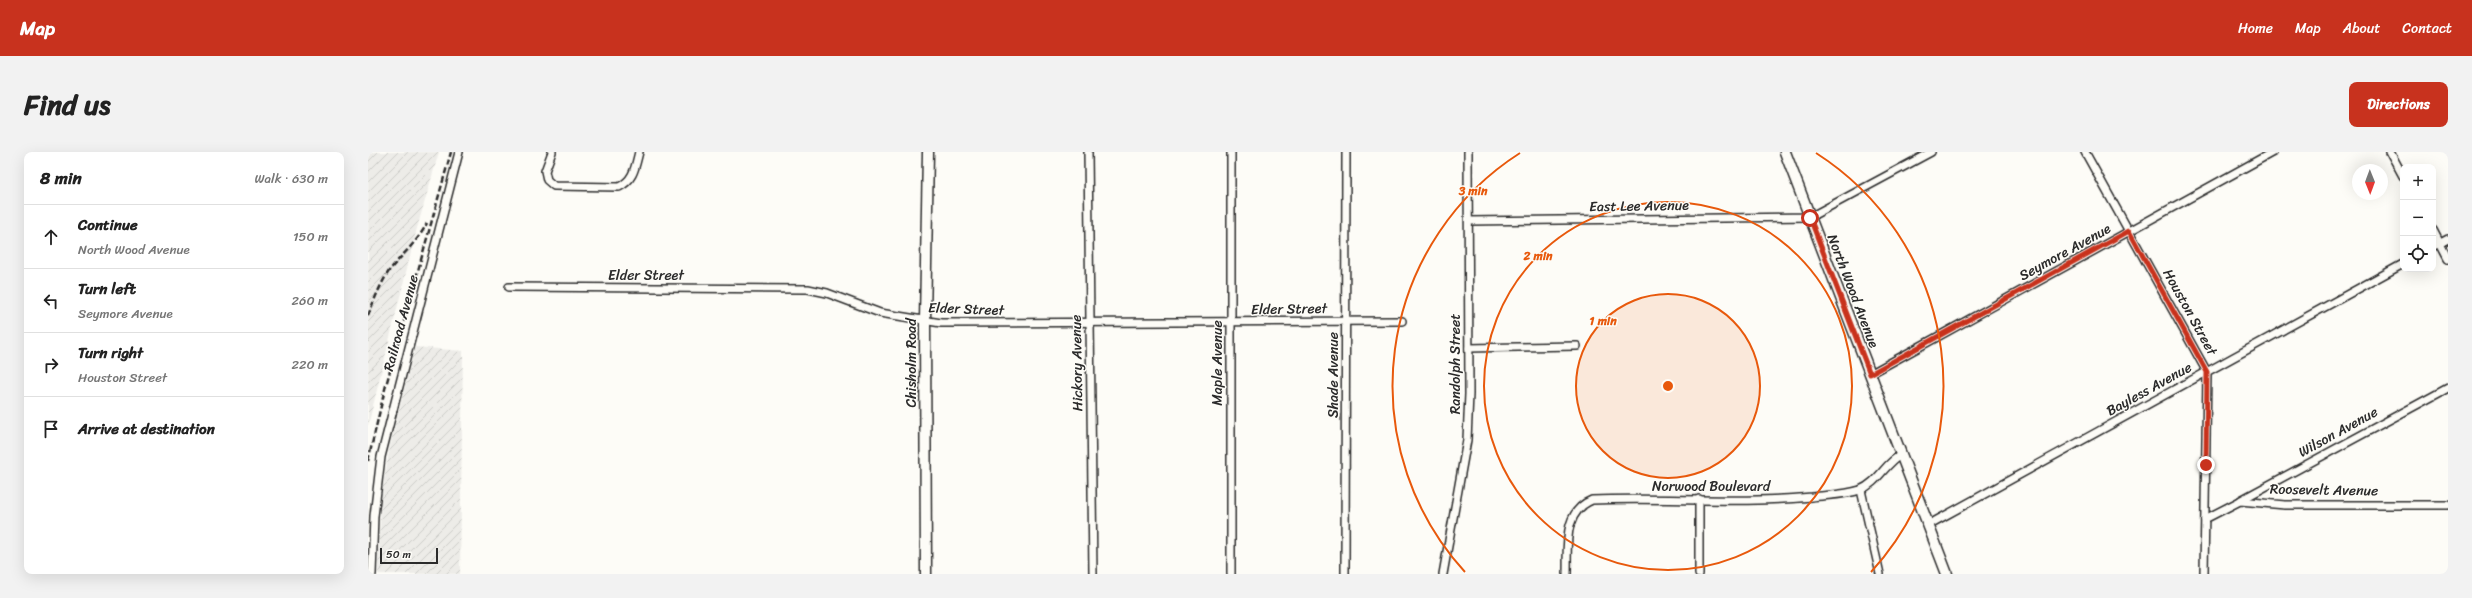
<!DOCTYPE html>
<meta charset="utf-8">
<style>
body{margin:0;font-family:Sriracha,sans-serif;background:#f2f2f2;color:#222}
.controls{position:absolute;right:12px;top:12px;display:grid;overflow:hidden;border-radius:8px;box-shadow:0 4px 16px #0002}
.controls button{width:36px;height:36px;display:grid;place-items:center;padding:0;border:0;border-bottom:1px solid #e0e0e0;background:#fff;color:#222;font:20px sans-serif}
.compass{position:absolute;left:1984px;top:12px;width:36px;height:36px;border-radius:50%;background:#fff;box-shadow:0 4px 16px #0002;rotate:179deg}
.scale{position:absolute;left:12px;bottom:10px;width:58px;box-sizing:border-box;padding-left:4px;border:2px solid #2b2b2b;border-top:0;font-size:11px;line-height:14px;white-space:nowrap;color:#2b2b2b;-webkit-text-stroke:3px #fdfcf7;paint-order:stroke}
.stop{position:absolute;width:12px;height:12px;margin:-9px;border:3px solid #c8321e;border-radius:50%;background:#fff}
.stop.end{background:#c8321e;border-color:#fff;box-shadow:0 1px 4px #0008}
.list{margin:0;padding:0;list-style:none}
h2{display:flex;justify-content:space-between;align-items:center;height:52px;margin:0;padding:0 16px;font-size:17px}
h2 small{font-size:13px;font-weight:400;color:#767676}
.list li{display:grid;grid-template-columns:26px 1fr auto;gap:12px;align-items:center;box-sizing:border-box;height:64px;padding:0 16px;border-top:1px solid #e0e0e0}
.list b{display:block;font-size:15px;white-space:nowrap}
.list p{margin:0;font-size:13px;white-space:nowrap;color:#767676}
.list em{font-size:13px;font-style:normal;color:#767676}
.icon{flex:none;width:22px;height:22px;fill:none;stroke:currentColor;stroke-width:2;stroke-linecap:round;stroke-linejoin:round}
.map{position:relative;flex:none;width:2080px;height:422px;overflow:hidden;border-radius:8px}
header{display:flex;align-items:center;gap:24px;box-sizing:border-box;height:56px;padding:0 20px;background:#c8321e;color:#fff}
header strong{font-size:19px}
nav{display:flex;gap:22px;margin-inline-start:auto;font-size:14px}
.intro{display:flex;align-items:center;justify-content:space-between;box-sizing:border-box;height:96px;padding:0 24px}
h1{margin:0;font-size:28px}
.button{padding:10px 18px;border-radius:8px;background:#c8321e;color:#fff;font-size:14px;font-weight:700}
main{display:flex;gap:24px;padding:0 24px}
aside{flex:1;background:#fff;border-radius:8px;box-shadow:0 4px 16px #0002}
.map>svg:first-child{display:block}
.industrial{fill:url(#industrial-furrows)}
.lines{fill:none;stroke-linecap:round;stroke-linejoin:round}
.street-casing{stroke:#2b2b2b;stroke-width:10}
.secondary-casing{stroke:#2b2b2b;stroke-width:13}
.street{stroke:#fdfcf7;stroke-width:7}
.secondary{stroke:#fdfcf7;stroke-width:10}
.rail{stroke:#2b2b2b;stroke-width:2.5;stroke-dasharray:6 3;stroke-linecap:butt}
.route{stroke:#c8321e;stroke-width:5}
.ring{fill:none;stroke:#e8590c;stroke-width:2}
.labels{text-anchor:middle;dominant-baseline:central;stroke-width:3;stroke-linejoin:round;paint-order:stroke}
.street-label{font-size:14px;fill:#2b2b2b;stroke:#fdfcf7}
.centre{fill:#e8590c;stroke:#fdfcf7;stroke-width:2}
.ring-label{font-size:12px;text-anchor:middle;font-weight:bold;fill:#e8590c;stroke:#fdfcf7;stroke-width:3;stroke-linejoin:round;paint-order:stroke}
</style>
<header>
<strong>Map</strong>
<nav><a>Home</a><a>Map</a><a>About</a><a>Contact</a></nav>
</header>
<div class="intro"><h1>Find us</h1><a class="button">Directions</a></div>
<main>
<aside>
<h2>8 min<small>Walk · 630 m</small></h2>
<ul class="list">
<li><svg class="icon" aria-label="ahead" viewBox="0 0 24 24"><path d="M12 20V5M6 11l6-6 6 6"/></svg><div><b>Continue</b><p>North Wood Avenue</p></div><em>150 m</em></li>
<li><svg class="icon" aria-label="left" viewBox="0 0 24 24"><path d="M17 20v-9H6M10 6l-5 5 5 5"/></svg><div><b>Turn left</b><p>Seymore Avenue</p></div><em>260 m</em></li>
<li><svg class="icon" aria-label="right" viewBox="0 0 24 24"><path d="M7 20v-9h11M14 6l5 5-5 5"/></svg><div><b>Turn right</b><p>Houston Street</p></div><em>220 m</em></li>
<li><svg class="icon" aria-label="arrive" viewBox="0 0 24 24"><path d="M6 21V4h12l-3 4 3 4H6"/></svg><div><b>Arrive at destination</b></div></li>
</ul>
</aside>
<div class="map">
<svg width="2080" height="422" viewBox="0 0 2080 422">
<defs>
<pattern id="industrial-furrows" width="10" height="10" patternUnits="userSpaceOnUse"><rect width="10" height="10" fill="#edece8"/><path d="M-1 1l2-2M0 10L10 0M9 11l2-2" fill="none" stroke="#cbcbc7"/></pattern>
</defs>
<rect width="100%" height="100%" fill="#fdfcf7"/>
<filter id="ink" filterUnits="userSpaceOnUse"><feTurbulence type="fractalNoise" baseFrequency=".025" numOctaves="2"/><feDisplacementMap in="SourceGraphic" scale="8" xChannelSelector="R" yChannelSelector="G"/><feConvolveMatrix kernelMatrix="1 2 1 2 8 2 1 2 1" color-interpolation-filters="sRGB"/></filter>
<g filter="url(#ink)">
<g class="industrial">
<polygon points="0,0 71,0 49,76 0,274"/>
<polygon points="47,195 95,199 92,422 10,422 13,344 22,294"/>
</g>
<g class="lines">
<g class="street-casing">
<g id="street">
<path d="M 184,0 L 177,19 L 179,28 L 186,34 L 251,35 C 266,28 267,15 271,0"/>
<polyline points="720,0 725,422"/>
<polyline points="863,0 863,422"/>
<polyline points="1717,0 1839,220 1836,422"/>
<polyline points="2022,0 2035,24"/>
<polyline points="1101,69 1442,65 1563,0"/>
<polyline points="2065,78 2080,107"/>
<polyline points="2065,95 2080,87"/>
<polyline points="141,135 440,137 459,141 512,161 573,171 1034,169"/>
<polyline points="1101,196 1209,194"/>
<polyline points="1502,222 1905,0"/>
<polyline points="1493,338 1512,422"/>
<polyline points="1873,348 2080,236"/>
<polyline points="1837,367 1872,349 1917,353 2080,353"/>
<polyline points="1560,373 2035,112"/>
<polyline points="4,422 6,364 13,305 91,0"/>
<polyline points="977,422 978,0"/>
<polyline points="1075,422 1099,288 1101,242 1100,0"/>
<path d="M 1199,422 C 1200,395 1194,360 1224,348 C 1297,345 1371,352 1444,345 C 1459,343 1477,343 1492,338 C 1510,331 1517,311 1533,303"/>
<polyline points="1331,422 1331,347"/>
</g>
</g>
<g class="secondary-casing">
<g id="secondary">
<polyline points="1417,0 1579,422"/>
<polyline points="558,422 557,169 560,0"/>
</g>
</g>
<use href="#street" class="street"/>
<use href="#secondary" class="secondary"/>
<g class="rail">
<path d="M 0,164 C 6,148 12,133 21,119 C 33,103 50,90 59,71"/>
<polyline points="0,309 17,237 83,0"/>
</g>
</g>
</g>
<g class="lines" filter="url(#ink)">
<polyline class="route" points="1442,66 1502,222 1761,79 1839,220 1838,313"/>
</g>
<circle cx="1300" cy="234" r="92" fill="#e8590c" fill-opacity=".12"/>
<g class="ring">
<circle cx="1300" cy="234" r="92"/>
<circle cx="1300" cy="234" r="184"/>
<path d="M1097 420A276 276 0 0 1 1152 1M1448 1A276 276 0 0 1 1503 420"/>
</g>
<g class="labels">
<g class="street-label">
<text transform="translate(1271 54) rotate(-1)">East Lee Avenue</text>
<text transform="translate(1697 100) rotate(-29)">Seymore Avenue</text>
<text x="278" y="123">Elder Street</text>
<text transform="translate(1485 139) rotate(69)">North Wood Avenue</text>
<text transform="translate(598 157) rotate(2)">Elder Street</text>
<text transform="translate(921 157) rotate(-1)">Elder Street</text>
<text transform="translate(1822 160) rotate(61)">Houston Street</text>
<text transform="translate(33 171) rotate(-75)">Railroad Avenue</text>
<text transform="translate(543 211) rotate(-90)">Chisholm Road</text>
<text transform="translate(709 211) rotate(-91)">Hickory Avenue</text>
<text transform="translate(849 211) rotate(-90)">Maple Avenue</text>
<text transform="translate(1087 212) rotate(-90)">Randolph Street</text>
<text transform="translate(965 223) rotate(-90)">Shade Avenue</text>
<text transform="translate(1781 237) rotate(-29)">Bayless Avenue</text>
<text transform="translate(1970 280) rotate(-29)">Wilson Avenue</text>
<text x="1343" y="334">Norwood Boulevard</text>
<text transform="translate(1956 338) rotate(1)">Roosevelt Avenue</text>
</g>
</g>
<circle cx="1300" cy="234" r="6" class="centre"/>
<g class="ring-label">
<text x="1105" y="43">3 min</text>
<text x="1170" y="108">2 min</text>
<text x="1235" y="173">1 min</text>
</g>
</svg>
<div class="controls">
<button>+</button>
<button>−</button>
<button><svg class="icon" aria-label="locate" viewBox="0 0 24 24"><circle cx="12" cy="12" r="6"/><path d="M12 2v4M12 18v4M2 12h4M18 12h4"/></svg></button>
</div>
<svg class="compass" viewBox="-18 -18 36 36"><path d="M0-13l5 13h-10z" fill="#e53935"/><path d="M0 13l5-13h-10z" fill="#767676"/></svg>
<div class="scale">50 m</div>
<div class="stop" style="left:1442px;top:66px"></div>
<div class="stop end" style="left:1838px;top:313px"></div>
</div>
</main>
